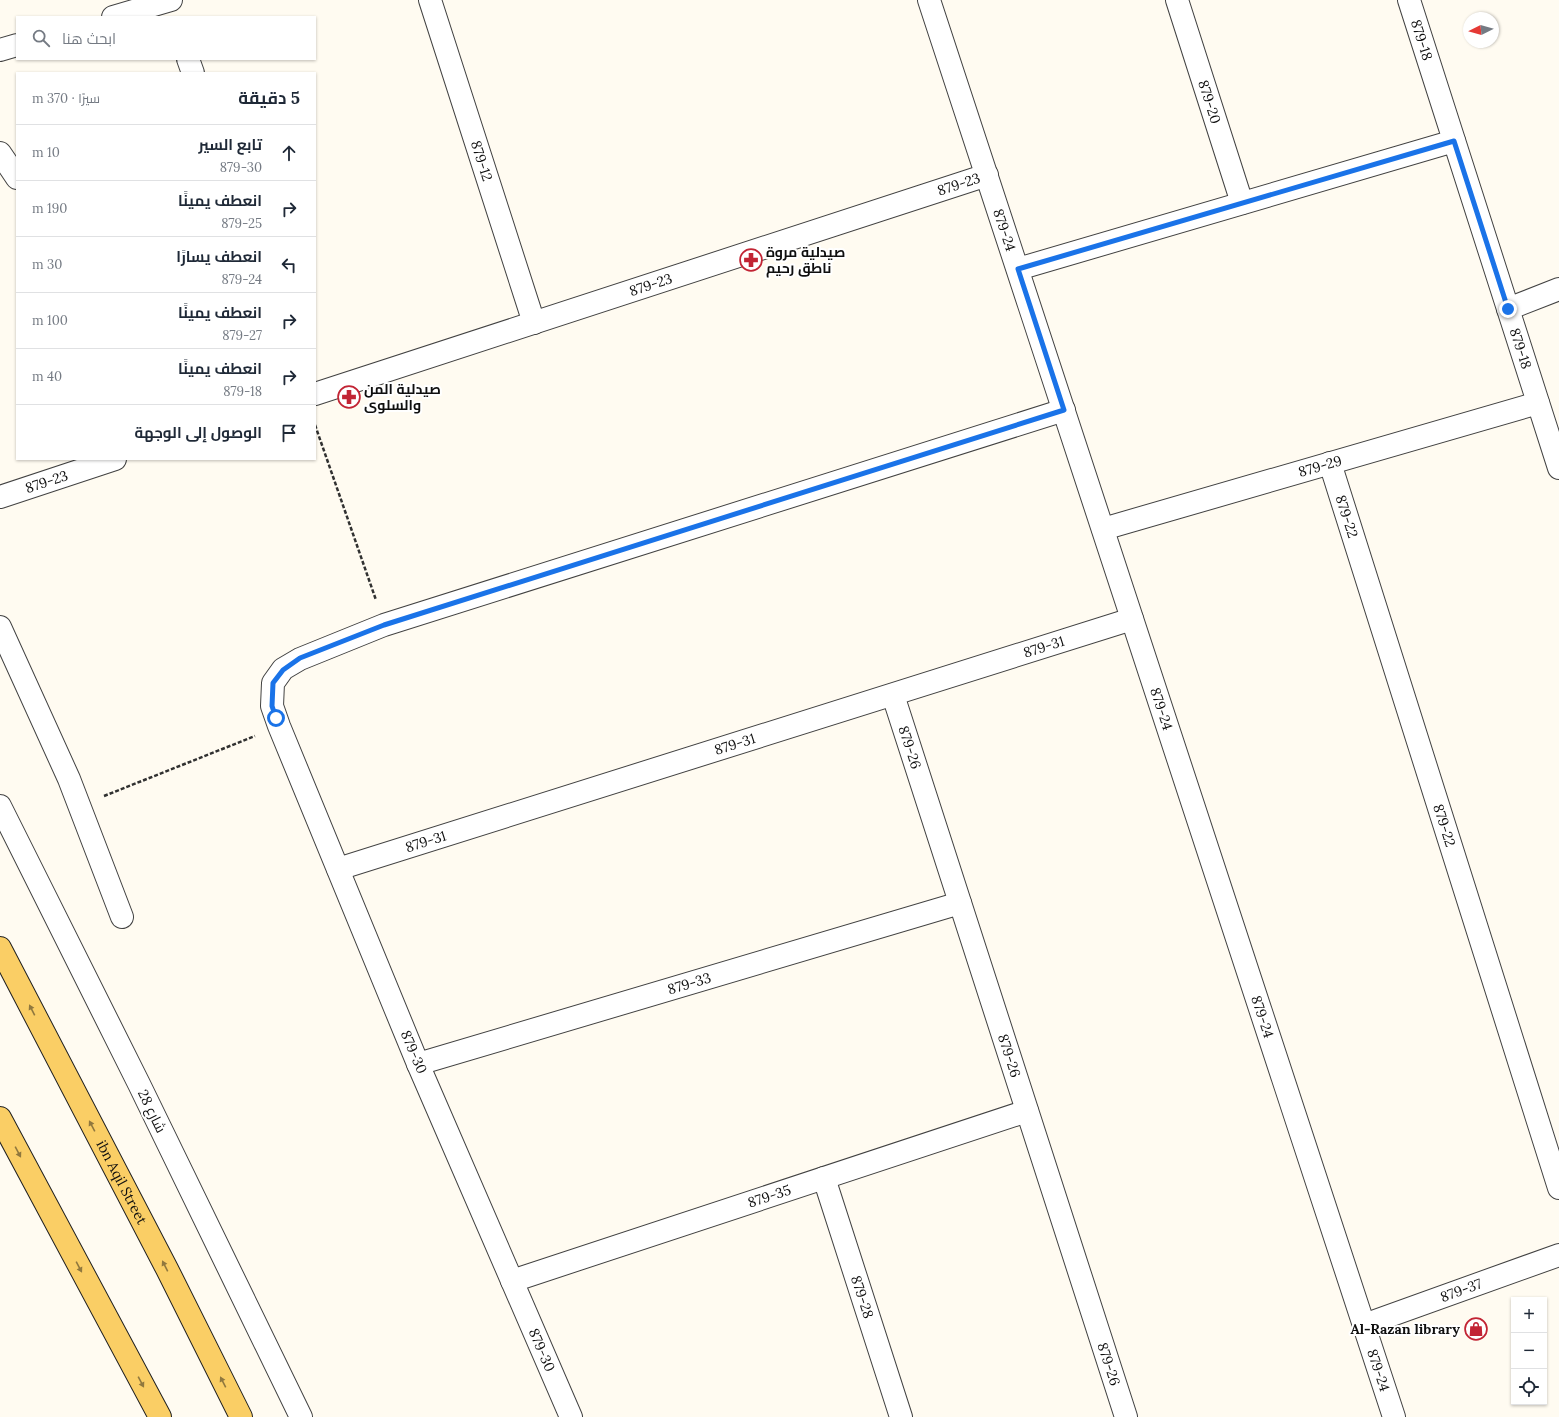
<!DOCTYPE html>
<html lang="ar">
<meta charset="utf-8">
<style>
body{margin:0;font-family:Lora,Cairo,serif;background:#f6f6f7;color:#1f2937;direction:rtl}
.controls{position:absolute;right:12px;bottom:12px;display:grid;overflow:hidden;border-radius:0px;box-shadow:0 1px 3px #0004}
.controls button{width:36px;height:36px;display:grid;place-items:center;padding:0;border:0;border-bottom:1px solid #e0e1e3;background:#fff;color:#1f2937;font:20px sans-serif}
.compass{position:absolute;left:1463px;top:12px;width:36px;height:36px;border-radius:50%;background:#fff;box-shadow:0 1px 3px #0004;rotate:265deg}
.stop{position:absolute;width:12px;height:12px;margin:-9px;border:3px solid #1a73e8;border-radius:50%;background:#fff}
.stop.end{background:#1a73e8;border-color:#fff;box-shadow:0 1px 4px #0008}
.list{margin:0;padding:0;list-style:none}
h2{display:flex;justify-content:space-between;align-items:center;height:52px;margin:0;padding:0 16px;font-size:17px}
h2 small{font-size:13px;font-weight:400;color:#747a83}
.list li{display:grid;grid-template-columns:26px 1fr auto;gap:12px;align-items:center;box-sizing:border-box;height:56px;padding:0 16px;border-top:1px solid #e0e1e3}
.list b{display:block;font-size:15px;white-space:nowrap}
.list p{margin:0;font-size:13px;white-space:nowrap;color:#747a83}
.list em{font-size:13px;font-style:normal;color:#747a83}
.icon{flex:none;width:22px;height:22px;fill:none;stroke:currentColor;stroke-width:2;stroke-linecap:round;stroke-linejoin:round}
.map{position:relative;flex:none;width:1559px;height:1417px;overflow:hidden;direction:ltr}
.search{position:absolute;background:#fff;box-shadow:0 1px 3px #0004;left:16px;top:16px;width:300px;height:44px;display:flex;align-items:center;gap:10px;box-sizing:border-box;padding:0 14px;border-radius:0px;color:#747a83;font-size:15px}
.panel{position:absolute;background:#fff;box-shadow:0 1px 3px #0004;left:16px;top:72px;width:300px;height:388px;border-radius:0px;direction:rtl}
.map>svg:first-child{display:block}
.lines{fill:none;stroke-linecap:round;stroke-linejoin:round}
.minor-casing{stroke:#424242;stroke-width:24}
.major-casing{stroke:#202020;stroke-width:24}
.path{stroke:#313131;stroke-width:2.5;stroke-dasharray:4 2;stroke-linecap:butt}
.minor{stroke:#fff;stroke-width:22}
.major{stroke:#face65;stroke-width:22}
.oneway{fill:#90783e}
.route{stroke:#1a73e8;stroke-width:5}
.labels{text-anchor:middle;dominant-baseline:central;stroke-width:4;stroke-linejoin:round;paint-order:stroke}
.street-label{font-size:14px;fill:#0f0f0f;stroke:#fff}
.poi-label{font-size:14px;font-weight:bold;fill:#0f0f0f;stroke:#fff;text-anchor:start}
</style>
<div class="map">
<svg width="1559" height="1417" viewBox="0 0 1559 1417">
<rect width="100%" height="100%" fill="#fffbf1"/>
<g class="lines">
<g class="minor-casing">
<g id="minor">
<path id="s1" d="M 430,0 L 534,323"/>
<path id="s2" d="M 929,0 L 1394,1417"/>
<path id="s3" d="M 1177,0 L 1242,203"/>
<path id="s4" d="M 1409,0 L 1559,468"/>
<polyline points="113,17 171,0"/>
<polyline points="0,50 17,45"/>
<polyline points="188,59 193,73"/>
<polyline points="0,153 17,178"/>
<polyline points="1018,269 1454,141"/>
<polyline points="1508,309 1559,289"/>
<path id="s5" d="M 315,394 L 987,175"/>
<path id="s6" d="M 1330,463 L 1559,1188"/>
<path id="s7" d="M 0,497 L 115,459"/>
<path id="s8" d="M 1103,529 L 1538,403"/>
<polyline points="0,627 69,779 122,917"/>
<path id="s9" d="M 893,695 L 1126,1417"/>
<polyline points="0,806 139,1084 301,1417"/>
<path id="s10" d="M 338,869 L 1132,619"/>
<path id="s11" d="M 418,1064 L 960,903"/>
<path id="s12" d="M 824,1178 L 901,1417"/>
<path id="s13" d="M 512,1281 L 1027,1111"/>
<path id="s14" d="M 1364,1325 L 1559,1255"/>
<polyline points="571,1417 418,1064 279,726 272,706 273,683 283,669 300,659 384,625 1064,410"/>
</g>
</g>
<g class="major-casing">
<g id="major">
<path id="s15" d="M 0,948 L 167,1269 L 241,1417"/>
<polyline points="0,1118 160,1417"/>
</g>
</g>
<g class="path">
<polyline points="315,425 376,600"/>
<polyline points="104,796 255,736"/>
</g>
<use href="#minor" class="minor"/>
<use href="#major" class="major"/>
</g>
<defs><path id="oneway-solid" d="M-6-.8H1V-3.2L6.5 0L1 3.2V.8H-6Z"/></defs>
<g class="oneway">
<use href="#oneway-solid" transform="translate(32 1010) rotate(-117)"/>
<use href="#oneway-solid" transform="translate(92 1126) rotate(-118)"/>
<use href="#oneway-solid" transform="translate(18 1152) rotate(62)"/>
<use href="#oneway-solid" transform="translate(165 1266) rotate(-117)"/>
<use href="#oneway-solid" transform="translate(79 1267) rotate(62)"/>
<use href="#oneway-solid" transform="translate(141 1382) rotate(62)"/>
<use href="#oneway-solid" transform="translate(223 1382) rotate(-117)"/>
</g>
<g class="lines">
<polyline class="route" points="276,718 272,706 273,683 283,670 300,658 384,625 1064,410 1018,269 1454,141 1508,309"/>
</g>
<defs>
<g id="pharmacy-ring" transform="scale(1.15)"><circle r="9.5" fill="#fff" stroke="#c22434" stroke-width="1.5"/><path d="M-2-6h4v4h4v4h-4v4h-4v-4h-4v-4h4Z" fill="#c22434"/></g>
<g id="shop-ring" transform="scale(1.15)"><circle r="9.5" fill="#fff" stroke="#c22434" stroke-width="1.5"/><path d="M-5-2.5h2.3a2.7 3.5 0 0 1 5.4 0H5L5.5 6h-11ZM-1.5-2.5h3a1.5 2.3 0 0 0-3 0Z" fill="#c22434"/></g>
</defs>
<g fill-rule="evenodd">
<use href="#pharmacy-ring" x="751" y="260"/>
<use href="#pharmacy-ring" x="349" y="397"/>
<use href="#shop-ring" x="1476" y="1329"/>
</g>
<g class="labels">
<g class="street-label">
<text stroke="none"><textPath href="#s4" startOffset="42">879-18</textPath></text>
<text stroke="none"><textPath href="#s3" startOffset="107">879-20</textPath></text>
<text stroke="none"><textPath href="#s1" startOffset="169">879-12</textPath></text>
<text stroke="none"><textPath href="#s5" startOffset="677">879-23</textPath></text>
<text stroke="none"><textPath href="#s2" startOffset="242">879-24</textPath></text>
<text stroke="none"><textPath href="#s5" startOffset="353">879-23</textPath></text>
<text stroke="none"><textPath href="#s4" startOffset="366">879-18</textPath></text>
<text stroke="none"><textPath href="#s8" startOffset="226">879-29</textPath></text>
<text stroke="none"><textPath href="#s7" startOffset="49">879-23</textPath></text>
<text stroke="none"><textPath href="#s6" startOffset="56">879-22</textPath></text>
<text stroke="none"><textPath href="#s10" startOffset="740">879-31</textPath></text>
<text stroke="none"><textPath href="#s2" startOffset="746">879-24</textPath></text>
<text stroke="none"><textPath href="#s10" startOffset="416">879-31</textPath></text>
<text stroke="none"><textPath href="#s9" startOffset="55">879-26</textPath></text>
<text stroke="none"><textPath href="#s6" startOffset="380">879-22</textPath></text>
<text stroke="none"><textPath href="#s10" startOffset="92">879-31</textPath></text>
<text stroke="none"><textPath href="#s11" startOffset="283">879-33</textPath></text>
<text stroke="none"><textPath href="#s2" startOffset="1070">879-24</textPath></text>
<text transform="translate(414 1052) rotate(67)">879-30</text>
<text stroke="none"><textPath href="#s9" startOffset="379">879-26</textPath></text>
<text transform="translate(152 1111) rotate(64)">شارع 28</text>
<text stroke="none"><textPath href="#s15" startOffset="264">ibn Aqil Street</textPath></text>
<text stroke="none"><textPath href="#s13" startOffset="271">879-35</textPath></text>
<text stroke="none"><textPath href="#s14" startOffset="103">879-37</textPath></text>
<text stroke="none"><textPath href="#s12" startOffset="125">879-28</textPath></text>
<text transform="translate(542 1350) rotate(67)">879-30</text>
<text stroke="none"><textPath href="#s9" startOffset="703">879-26</textPath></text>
<text stroke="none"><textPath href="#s2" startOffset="1442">879-24</textPath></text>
</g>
<g class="poi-label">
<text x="766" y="252">صيدلية مروة<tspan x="766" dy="16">ناطق رحيم</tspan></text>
<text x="364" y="389">صيدلية المن<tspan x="364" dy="16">والسلوى</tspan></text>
<text x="1460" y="1329" text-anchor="end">Al-Razan library</text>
</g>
</g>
</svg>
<div class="controls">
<button>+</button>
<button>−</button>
<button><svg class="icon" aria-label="locate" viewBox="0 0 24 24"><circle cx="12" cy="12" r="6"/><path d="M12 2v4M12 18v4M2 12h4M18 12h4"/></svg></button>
</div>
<svg class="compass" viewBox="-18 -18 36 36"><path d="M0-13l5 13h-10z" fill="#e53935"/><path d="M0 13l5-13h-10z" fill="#747a83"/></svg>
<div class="stop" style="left:276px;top:718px"></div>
<div class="stop end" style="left:1508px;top:309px"></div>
<div class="search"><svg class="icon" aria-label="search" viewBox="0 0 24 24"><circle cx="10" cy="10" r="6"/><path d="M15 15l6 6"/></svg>ابحث هنا</div>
<section class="panel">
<h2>5 دقيقة<small>سيرًا · 370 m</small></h2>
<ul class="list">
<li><svg class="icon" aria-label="ahead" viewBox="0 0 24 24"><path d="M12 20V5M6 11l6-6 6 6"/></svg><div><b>تابع السير</b><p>879-30</p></div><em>10 m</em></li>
<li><svg class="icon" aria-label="right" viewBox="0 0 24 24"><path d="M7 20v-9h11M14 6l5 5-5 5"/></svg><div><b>انعطف يمينًا</b><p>879-25</p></div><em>190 m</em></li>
<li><svg class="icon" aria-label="left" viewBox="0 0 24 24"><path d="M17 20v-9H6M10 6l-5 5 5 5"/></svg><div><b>انعطف يسارًا</b><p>879-24</p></div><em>30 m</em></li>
<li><svg class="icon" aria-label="right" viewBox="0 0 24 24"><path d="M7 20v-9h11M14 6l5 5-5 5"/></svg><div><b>انعطف يمينًا</b><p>879-27</p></div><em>100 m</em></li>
<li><svg class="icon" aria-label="right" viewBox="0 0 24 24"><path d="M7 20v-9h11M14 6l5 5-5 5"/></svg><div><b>انعطف يمينًا</b><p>879-18</p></div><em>40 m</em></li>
<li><svg class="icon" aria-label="arrive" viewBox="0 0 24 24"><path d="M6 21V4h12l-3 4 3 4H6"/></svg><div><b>الوصول إلى الوجهة</b></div></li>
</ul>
</section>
</div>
